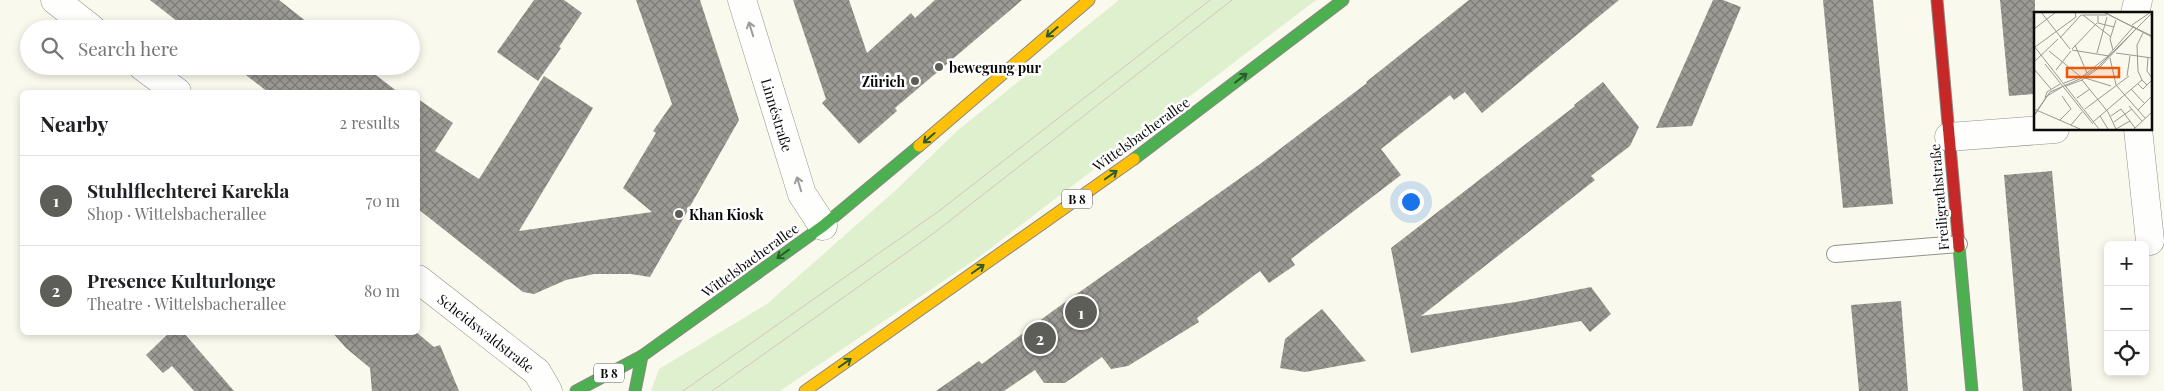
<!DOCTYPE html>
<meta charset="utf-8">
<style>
body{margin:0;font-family:"Playfair Display",serif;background:#f2f2f2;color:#202124}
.controls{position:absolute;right:15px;bottom:15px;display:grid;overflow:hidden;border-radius:8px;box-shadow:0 2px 8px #0003}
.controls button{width:45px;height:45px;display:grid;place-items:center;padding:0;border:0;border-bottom:1px solid #e0e0e0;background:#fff;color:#202124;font:25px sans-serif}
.you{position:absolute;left:1410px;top:201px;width:18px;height:18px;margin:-12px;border:4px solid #fff;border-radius:50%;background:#1a73e8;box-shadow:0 0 0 8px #1a73e833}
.badge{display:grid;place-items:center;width:32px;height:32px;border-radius:50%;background:#5e5e59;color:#fff;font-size:16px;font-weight:700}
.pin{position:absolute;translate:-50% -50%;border:2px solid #fff;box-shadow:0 1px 5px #0006}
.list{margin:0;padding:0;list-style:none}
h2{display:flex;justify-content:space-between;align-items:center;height:65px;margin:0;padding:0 20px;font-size:21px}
h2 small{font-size:16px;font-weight:400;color:#757577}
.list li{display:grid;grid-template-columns:32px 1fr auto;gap:15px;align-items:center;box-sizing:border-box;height:90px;padding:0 20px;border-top:1px solid #e0e0e0}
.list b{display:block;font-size:19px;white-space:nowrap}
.list p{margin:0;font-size:16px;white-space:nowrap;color:#757577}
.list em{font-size:16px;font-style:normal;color:#757577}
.icon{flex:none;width:28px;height:28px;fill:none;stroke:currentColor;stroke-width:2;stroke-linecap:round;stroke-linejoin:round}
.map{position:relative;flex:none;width:2164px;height:391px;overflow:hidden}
.search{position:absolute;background:#fff;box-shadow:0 2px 8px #0003;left:20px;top:20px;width:400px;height:55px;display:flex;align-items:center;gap:12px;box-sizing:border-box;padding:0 18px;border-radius:28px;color:#757577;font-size:19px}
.panel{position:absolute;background:#fff;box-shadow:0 2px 8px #0003;left:20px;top:90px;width:400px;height:245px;border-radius:8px}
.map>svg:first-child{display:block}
.grass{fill:#def0cd}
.building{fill:url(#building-cross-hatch)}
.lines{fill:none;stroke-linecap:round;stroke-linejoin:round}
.lane-casing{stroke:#92928c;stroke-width:18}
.street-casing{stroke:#92928c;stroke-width:29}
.fast-casing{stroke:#898883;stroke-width:13}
.slow-casing{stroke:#898883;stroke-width:13}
.jam-casing{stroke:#898883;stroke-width:13}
.lane{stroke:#fefefc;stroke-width:16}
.street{stroke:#fefefc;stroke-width:28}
.fast{stroke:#4caf50;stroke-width:11}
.slow{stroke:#ffc107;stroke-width:11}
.jam{stroke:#c62828;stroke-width:11}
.tram{stroke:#d6c5c2;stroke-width:1}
.oneway{stroke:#9c9c9b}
.oneway2{stroke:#2b5c2d}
.poi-dot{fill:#5e5e59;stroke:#fff;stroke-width:2}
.labels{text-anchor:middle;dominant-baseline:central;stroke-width:5;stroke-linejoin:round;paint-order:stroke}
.shield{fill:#fff;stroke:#545454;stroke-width:1}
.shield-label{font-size:12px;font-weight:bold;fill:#0a0a0a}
.poi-label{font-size:14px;font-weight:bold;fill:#0a0a0a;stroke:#fff;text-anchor:start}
.street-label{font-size:14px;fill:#0a0a0a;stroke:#fff}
.inset-road{fill:none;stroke:#9a9992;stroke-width:1}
.view{fill:#e8590c;fill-opacity:0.15;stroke:#e8590c;stroke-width:2.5}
.inset-edge{fill:none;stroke:#0a0a0a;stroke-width:2.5}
</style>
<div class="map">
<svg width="2164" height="391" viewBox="0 0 2164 391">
<defs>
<pattern id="building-cross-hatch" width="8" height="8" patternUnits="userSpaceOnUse" patternTransform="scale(1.25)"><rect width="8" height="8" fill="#9c9a94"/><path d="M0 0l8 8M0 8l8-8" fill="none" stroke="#7d7c77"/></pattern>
</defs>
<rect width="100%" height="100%" fill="#faf9ed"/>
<polygon class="grass" points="1119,0 1316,0 979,257 780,391 651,391 659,369 767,304 897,189 957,131"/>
<g class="building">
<polygon points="150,0 279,0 316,29 187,29"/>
<polygon points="534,0 564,0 582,13 559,47 561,48 538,81 497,52"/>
<polygon points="636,0 700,0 739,120 650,277 631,274 594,274 566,280 534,294 523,292 418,209 418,99 453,123 435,151 479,179 544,76 593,108 519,231 652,212 623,188 656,133 653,131 672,104"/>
<polygon points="793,0 849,0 867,53 911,13 915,18 935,0 1022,0 895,108 897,111 859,144 822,103 826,99"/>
<polygon points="1469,0 1619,0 1482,113 1465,92 1454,100 1450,95 1381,149 1401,175 1291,259 1295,265 1269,283 1260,271 1197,318 1199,322 1128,366 1111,369 1102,357 1065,383 1044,383 1035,370 1004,391 936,391 979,361 982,364 1050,313 1260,164 1367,83 1366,82"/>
<polygon points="1713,0 1723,0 1741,7 1692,126 1656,128"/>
<polygon points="1823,0 1873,0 1893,204 1843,208"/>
<polygon points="2000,0 2035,0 2035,94 2009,96"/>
<polygon points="234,66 364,66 398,92 268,92"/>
<polygon points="1603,82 1639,127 1630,146 1591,176 1595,180 1421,316 1516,302 1591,287 1611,314 1590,332 1581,321 1411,353 1391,248 1575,106 1574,105"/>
<polygon points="2052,171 2072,391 2023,391 2004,175"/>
<polygon points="1901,301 1908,391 1859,391 1851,305"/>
<polygon points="1322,309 1366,361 1305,372 1280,368 1285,339"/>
<polygon points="170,332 183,332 234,391 194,391 172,366 163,373 146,355"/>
<polygon points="332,332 416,332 434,347 440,345 459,391 372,391 370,368 346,348"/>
</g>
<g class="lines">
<g class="lane-casing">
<polyline id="lane" points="1835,254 1959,244"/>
</g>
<g class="street-casing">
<g id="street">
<polyline points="55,0 92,29"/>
<polyline points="742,0 802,194 823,226"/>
<polyline points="2135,14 2138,0"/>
<polyline points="142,66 177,92"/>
<polyline points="2138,129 2150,241"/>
<polyline points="1949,137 2055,129"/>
<polyline points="418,279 537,372 548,391"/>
</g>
</g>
<g class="fast-casing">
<g id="fast">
<polyline points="1134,159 1343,0"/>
<polyline points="1959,247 1972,391"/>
<polyline points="576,391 642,356 823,226 919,146"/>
<polyline points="635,391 642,356"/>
</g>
</g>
<g class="slow-casing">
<g id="slow">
<polyline points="919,146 1089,0"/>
<polyline points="805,391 1134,159"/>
</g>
</g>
<g class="jam-casing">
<polyline id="jam" points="1937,0 1959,247"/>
</g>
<use href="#lane" class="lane"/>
<use href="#street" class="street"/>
<use href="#fast" class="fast"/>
<use href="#slow" class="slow"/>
<use href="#jam" class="jam"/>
<g class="tram">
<polyline points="683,391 939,211 1210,0"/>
<polyline points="712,391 934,233 1232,0"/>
</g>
</g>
<defs><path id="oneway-shaft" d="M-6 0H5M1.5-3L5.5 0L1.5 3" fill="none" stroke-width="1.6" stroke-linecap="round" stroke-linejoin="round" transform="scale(1.25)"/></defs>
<g class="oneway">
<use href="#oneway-shaft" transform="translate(751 29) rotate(-107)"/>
<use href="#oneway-shaft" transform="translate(799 184) rotate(-107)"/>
</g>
<g class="oneway2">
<use href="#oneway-shaft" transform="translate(1052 32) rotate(139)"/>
<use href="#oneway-shaft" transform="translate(1241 78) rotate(-38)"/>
<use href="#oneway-shaft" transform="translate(929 138) rotate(139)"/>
<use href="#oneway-shaft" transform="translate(1111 175) rotate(-35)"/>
<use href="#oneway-shaft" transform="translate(783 254) rotate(144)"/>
<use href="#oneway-shaft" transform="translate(978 269) rotate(-35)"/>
<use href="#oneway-shaft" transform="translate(845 363) rotate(-35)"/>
</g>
<g class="poi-dot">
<circle cx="939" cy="67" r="5"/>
<circle cx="915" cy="81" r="5"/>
<circle cx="679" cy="214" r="5"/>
</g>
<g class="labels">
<g class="shield">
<rect x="1062" y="189.5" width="30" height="19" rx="4"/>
<rect x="594" y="363.5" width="30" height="19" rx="4"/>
</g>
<g class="shield-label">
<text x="1077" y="199">B 8</text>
<text x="609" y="373">B 8</text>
</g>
<g class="poi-label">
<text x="949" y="67">bewegung pur</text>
<text x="905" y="81" text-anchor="end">Zürich</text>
<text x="689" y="214">Khan Kiosk</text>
</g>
<g class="street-label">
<text transform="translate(777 115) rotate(73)">Linnéstraße</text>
<text transform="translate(1141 134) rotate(-36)">Wittelsbacherallee</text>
<text transform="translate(1939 197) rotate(-95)">Freiligrathstraße</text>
<text transform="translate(750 260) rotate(-36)">Wittelsbacherallee</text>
<text transform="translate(486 333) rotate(38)">Scheidswaldstraße</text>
</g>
</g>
<g transform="translate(2034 12)">
<rect width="118" height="118" fill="#faf9ed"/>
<path class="inset-road" d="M 7,0 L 36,37M 69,0 L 118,24M 72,1 L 118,25M 49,3 L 77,25M 64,4 L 64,11 L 80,15M 98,13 L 117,0M 0,17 L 22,0M 26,26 L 47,3 L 73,3M 41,33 L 53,61M 0,34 L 65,117M 1,35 L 42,5 L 41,0M 38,37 L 63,11M 38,38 L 75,44M 79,38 L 76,27 L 82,8M 15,39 L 47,65M 63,41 L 73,5M 82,41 L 118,46M 76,46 L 82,73 L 111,106M 114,46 L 113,59 L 118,66M 0,50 L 24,27M 11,52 L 59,112M 0,57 L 17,77M 22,58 L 37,39M 93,64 L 96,44M 51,66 L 77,74M 48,68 L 74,100 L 82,117M 108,68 L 104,59 L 103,33 L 109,21M 30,71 L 49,64 L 73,45 L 100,14M 104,72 L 109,77 L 118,68M 32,74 L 48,68 L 66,55 L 102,17M 97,77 L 111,92M 11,86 L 13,80 L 26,72M 43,86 L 56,77M 95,94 L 108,109M 0,97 L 46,117M 51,97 L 95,64M 104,98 L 118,84M 0,103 L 13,84 L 28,75M 0,104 L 16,80 L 48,66 L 64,55 L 118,1M 66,104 L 74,117M 77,104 L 87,97 L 101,116M 26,108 L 37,97 L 28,84M 59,110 L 108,68 L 113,73M 80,110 L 98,97M 37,113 L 48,100M 82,117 L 96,109M 100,117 L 118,100"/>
<path class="view" d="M 33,56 L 85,56 L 85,65 L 33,65 Z"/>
<rect width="118" height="118" class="inset-edge"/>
</g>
</svg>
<div class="controls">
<button>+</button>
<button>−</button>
<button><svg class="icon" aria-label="locate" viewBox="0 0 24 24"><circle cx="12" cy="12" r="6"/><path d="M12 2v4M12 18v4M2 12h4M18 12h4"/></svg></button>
</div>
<div class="you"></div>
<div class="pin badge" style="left:1081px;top:312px">1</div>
<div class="pin badge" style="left:1040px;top:338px">2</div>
<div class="search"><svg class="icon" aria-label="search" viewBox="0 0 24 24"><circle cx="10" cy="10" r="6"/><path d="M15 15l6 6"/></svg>Search here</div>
<section class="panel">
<h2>Nearby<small>2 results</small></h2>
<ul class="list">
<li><span class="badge">1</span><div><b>Stuhlflechterei Karekla</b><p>Shop · Wittelsbacherallee</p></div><em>70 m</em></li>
<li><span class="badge">2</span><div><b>Presence Kulturlonge</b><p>Theatre · Wittelsbacherallee</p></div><em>80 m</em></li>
</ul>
</section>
</div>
